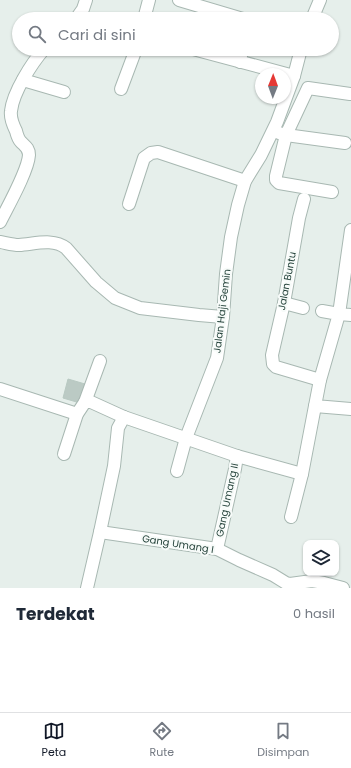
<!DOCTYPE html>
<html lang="id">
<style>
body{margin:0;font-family:Poppins,sans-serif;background:#f6f6f7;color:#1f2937}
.controls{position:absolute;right:12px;bottom:12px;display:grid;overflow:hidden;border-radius:8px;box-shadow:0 1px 3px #0004}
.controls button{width:36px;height:36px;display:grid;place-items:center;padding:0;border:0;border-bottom:1px solid #e0e1e3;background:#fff;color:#1f2937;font:20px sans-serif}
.compass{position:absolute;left:255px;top:68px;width:36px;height:36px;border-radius:50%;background:#fff;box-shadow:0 1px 3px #0004;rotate:1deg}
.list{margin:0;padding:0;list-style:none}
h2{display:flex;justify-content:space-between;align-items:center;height:52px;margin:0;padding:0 16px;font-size:17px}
h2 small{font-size:13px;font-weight:400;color:#747a83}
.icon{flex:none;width:22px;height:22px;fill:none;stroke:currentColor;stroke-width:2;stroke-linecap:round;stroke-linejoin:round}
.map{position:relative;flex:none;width:351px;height:588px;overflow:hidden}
.search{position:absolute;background:#fff;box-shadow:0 1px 3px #0004;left:12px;right:12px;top:12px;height:44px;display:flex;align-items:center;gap:10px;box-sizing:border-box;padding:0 14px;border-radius:22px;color:#747a83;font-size:15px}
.sheet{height:124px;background:#fff}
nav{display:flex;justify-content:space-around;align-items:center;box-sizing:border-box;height:56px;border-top:1px solid #e0e1e3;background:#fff;font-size:11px;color:#747a83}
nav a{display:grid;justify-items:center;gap:2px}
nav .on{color:#111827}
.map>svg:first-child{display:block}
.building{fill:#bbcac4;stroke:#b8c9c2}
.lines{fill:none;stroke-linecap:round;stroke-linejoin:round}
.minor-casing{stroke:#a8b8b2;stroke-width:14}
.minor{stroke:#fff;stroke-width:12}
.labels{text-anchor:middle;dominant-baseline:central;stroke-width:4;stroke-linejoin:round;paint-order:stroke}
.street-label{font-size:10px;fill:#24423a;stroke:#f7fbf9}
</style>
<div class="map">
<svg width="351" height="588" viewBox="0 0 351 588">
<rect width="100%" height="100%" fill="#e6efeb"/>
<polygon class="building" points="68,379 85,384 80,403 63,398"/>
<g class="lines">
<g class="minor-casing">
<g id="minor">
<polyline points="179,0 243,19"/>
<polyline points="76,19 83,9 86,0"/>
<polyline points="144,19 149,0"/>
<polyline points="312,19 320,0"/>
<polyline points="193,49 294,76"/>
<polyline points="240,62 242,49"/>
<polyline points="23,80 64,92"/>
<polyline points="121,89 136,49"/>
<polyline points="279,133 286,135 345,143"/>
<polyline points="332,192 279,183 276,180 276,176 286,135 308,88 350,94"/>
<polyline points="304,199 299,218 284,303 272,355 273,364 276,367 320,380"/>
<polyline points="129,204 144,158 151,153 158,152 245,181"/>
<path d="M 0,222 C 8,206 28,171 29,155 C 29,148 25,146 21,142 C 18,139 17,135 16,131 C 13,125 10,118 11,111 C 13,92 32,63 44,49"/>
<polyline points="351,230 339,314 351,315"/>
<path d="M 0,242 C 6,243 13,245 19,245 C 35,244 53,238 66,248 L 96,282 L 115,298 L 140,308 L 199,315 L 223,317"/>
<polyline points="284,303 303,308"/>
<polyline points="322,311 339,314 320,380 315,406 351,409"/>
<polyline points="0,389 77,414"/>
<polyline points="85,402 100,361"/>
<polyline points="64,454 77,414 85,402 91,402 124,417"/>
<polyline points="237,456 302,474"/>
<polyline points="177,471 186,438 217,358 223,317 226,274 231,237 238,205 245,181 261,155 277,122 294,76 301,49"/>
<polyline points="291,517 302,474 315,406"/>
<polyline points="100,532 217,549 239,560 273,575 286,583 290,584 312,581 324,583 343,588"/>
<polyline points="87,588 100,532 114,466 118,428 124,417 237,456 235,469 217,549"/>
</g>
</g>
<use href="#minor" class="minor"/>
</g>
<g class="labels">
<g class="street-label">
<text transform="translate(287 281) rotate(-79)">Jalan Buntu</text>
<text transform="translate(222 311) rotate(-83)">Jalan Haji Gemin</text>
<text transform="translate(227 500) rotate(-78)">Gang Umang II</text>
<text transform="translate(178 544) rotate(9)">Gang Umang I</text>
</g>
</g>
</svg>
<div class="controls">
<button><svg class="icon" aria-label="layers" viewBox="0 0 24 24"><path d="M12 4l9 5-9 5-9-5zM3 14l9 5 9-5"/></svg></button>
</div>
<svg class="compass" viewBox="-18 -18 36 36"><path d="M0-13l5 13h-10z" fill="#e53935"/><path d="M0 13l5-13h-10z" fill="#747a83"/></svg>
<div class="search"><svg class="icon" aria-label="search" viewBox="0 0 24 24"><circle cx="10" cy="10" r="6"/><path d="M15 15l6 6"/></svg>Cari di sini</div>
</div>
<section class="sheet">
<h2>Terdekat<small>0 hasil</small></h2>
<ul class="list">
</ul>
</section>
<nav>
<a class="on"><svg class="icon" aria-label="map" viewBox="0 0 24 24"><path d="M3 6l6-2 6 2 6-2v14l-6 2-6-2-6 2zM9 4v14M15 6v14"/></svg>Peta</a>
<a><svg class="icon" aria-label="directions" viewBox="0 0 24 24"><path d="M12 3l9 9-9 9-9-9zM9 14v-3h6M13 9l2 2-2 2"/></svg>Rute</a>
<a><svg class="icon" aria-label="saved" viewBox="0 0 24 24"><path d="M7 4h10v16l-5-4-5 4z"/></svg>Disimpan</a>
</nav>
